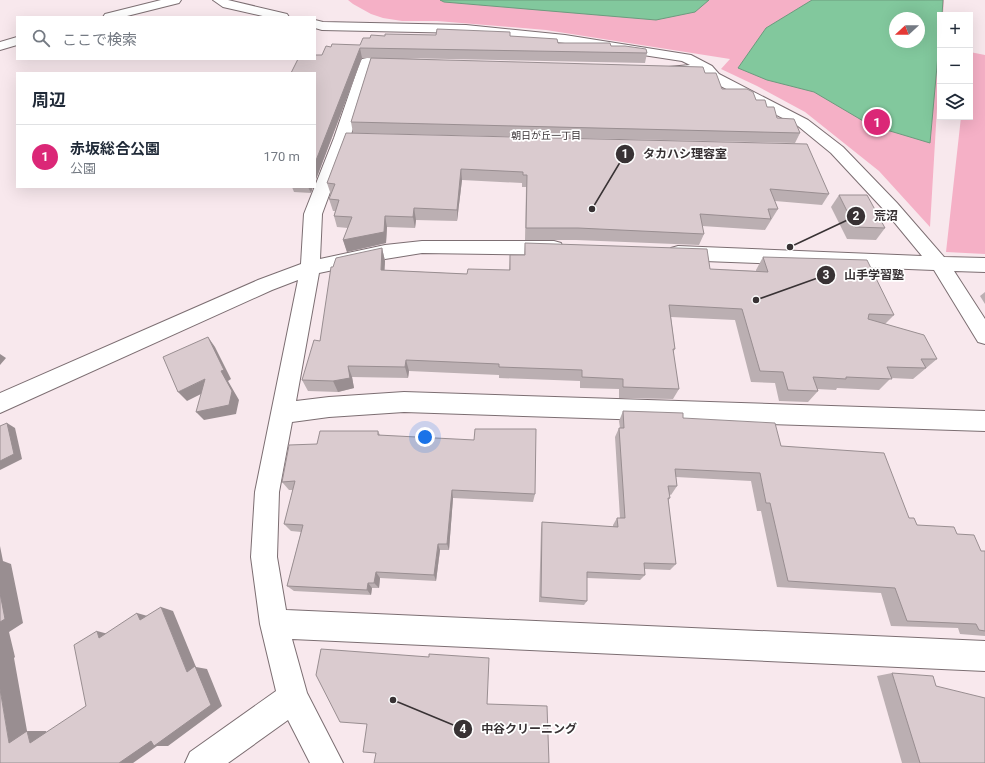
<!DOCTYPE html>
<html lang="ja">
<meta charset="utf-8">
<style>
body{margin:0;font-family:Roboto,"Noto Sans JP",sans-serif;background:#f6f6f7;color:#1f2937}
.controls{position:absolute;right:12px;top:12px;display:grid;overflow:hidden;border-radius:0px;box-shadow:0 4px 16px #0002}
.controls button{width:36px;height:36px;display:grid;place-items:center;padding:0;border:0;border-bottom:1px solid #e0e1e3;background:#fff;color:#1f2937;font:20px sans-serif}
.compass{position:absolute;left:889px;top:12px;width:36px;height:36px;border-radius:50%;background:#fff;box-shadow:0 4px 16px #0002;rotate:249deg}
.you{position:absolute;left:425px;top:437px;width:14px;height:14px;margin:-10px;border:3px solid #fff;border-radius:50%;background:#1a73e8;box-shadow:0 0 0 6px #1a73e833}
.badge{display:grid;place-items:center;width:26px;height:26px;border-radius:50%;background:#db2777;color:#fff;font-size:13px;font-weight:700}
.pin{position:absolute;translate:-50% -50%;border:2px solid #fff;box-shadow:0 1px 4px #0006}
.list{margin:0;padding:0;list-style:none}
h2{display:flex;justify-content:space-between;align-items:center;height:52px;margin:0;padding:0 16px;font-size:17px}
h2 small{font-size:13px;font-weight:400;color:#747a83}
.list li{display:grid;grid-template-columns:26px 1fr auto;gap:12px;align-items:center;box-sizing:border-box;height:64px;padding:0 16px;border-top:1px solid #e0e1e3}
.list b{display:block;font-size:15px;white-space:nowrap}
.list p{margin:0;font-size:13px;white-space:nowrap;color:#747a83}
.list em{font-size:13px;font-style:normal;color:#747a83}
.icon{flex:none;width:22px;height:22px;fill:none;stroke:currentColor;stroke-width:2;stroke-linecap:round;stroke-linejoin:round}
.map{position:relative;flex:none;width:985px;height:763px;overflow:hidden}
.search{position:absolute;background:#fff;box-shadow:0 4px 16px #0002;left:16px;top:16px;width:300px;height:44px;display:flex;align-items:center;gap:10px;box-sizing:border-box;padding:0 14px;border-radius:0px;color:#747a83;font-size:15px}
.panel{position:absolute;background:#fff;box-shadow:0 4px 16px #0002;left:16px;top:72px;width:300px;height:116px;border-radius:0px}
.map>svg:first-child{display:block}
.green{fill:#f5b0c6;fill-rule:evenodd}
.water{fill:#82c89d;stroke:#6c9b7e;fill-rule:evenodd}
.lines{fill:none;stroke-linecap:round;stroke-linejoin:round}
.minor-casing{stroke:#7c6e72;stroke-width:2}
.minor{fill:#fff;fill-rule:evenodd}
.wall{fill:#bbafb2}
.shaded-wall{fill:#998e91}
.building{fill:#dacbcf;stroke:#998e91}
.labels{text-anchor:middle;dominant-baseline:central;stroke-width:3.5;stroke-linejoin:round;paint-order:stroke}
.far-neighbourhood-label{font-size:10px;fill:#383234;stroke:#fff}
.leader{fill:none;stroke:#383234;stroke-width:1.5}
.callout-dot{fill:#383234;stroke:#fff;stroke-width:1.5}
.mark-label{font-size:12px;text-anchor:middle;font-weight:bold;fill:#fff}
.callout-label{font-size:12px;text-anchor:middle;font-weight:bold;fill:#383234;stroke:#fff;stroke-width:3.5;stroke-linejoin:round;paint-order:stroke}
</style>
<div class="map">
<svg width="985" height="763" viewBox="0 0 985 763">
<rect width="100%" height="100%" fill="#f8e8ed"/>
<g class="green">
<path d="M 348,0 L 944,0 L 943,15 L 940,15 L 940,57 L 930,227 L 879,171 L 805,112 L 757,86 L 721,69 L 730,59 L 546,30 L 437,21 L 402,21 L 383,18 L 371,14 L 353,4 ZM 895,18 L 919,18 L 919,42 L 895,42 Z"/>
<polygon points="970,52 985,55 985,254 946,252 961,117 970,117"/>
</g>
<g class="water">
<polygon points="440,0 709,0 695,12 656,20 444,2"/>
<path d="M 812,0 L 943,0 L 942,15 L 940,15 L 940,33 L 930,143 L 870,125 L 814,92 L 767,80 L 738,68 L 766,28 ZM 895,18 L 919,18 L 919,42 L 895,42 Z"/>
</g>
<g class="lines">
<g class="minor-casing">
<g id="minor">
<polygon points="161,0 181,0 179,3 123,17 103,17 105,14"/>
<polygon points="213,0 228,0 287,14 289,17 267,17 223,7"/>
<polygon points="315,20 323,22 466,25 565,35 691,55 712,66 719,74 808,120 843,147 897,203 944,257 985,258 985,272 954,271 985,319 985,344 978,342 934,270 678,260 671,258 669,253 671,248 678,246 922,256 885,211 831,153 798,126 709,80 703,73 669,73 667,70 669,67 690,65 682,61 565,43 466,33 322,30 315,28"/>
<polygon points="17,37 17,45 0,50 0,42"/>
<polygon points="367,58 399,59 404,60 406,63 404,66 372,66 350,138 322,214 320,259 385,245 422,241 554,241 561,243 563,248 561,253 554,255 422,253 385,259 319,273 296,401 329,397 404,392 985,411 985,431 404,412 329,417 292,422 279,492 277,557 286,610 985,641 985,671 292,639 307,693 343,763 310,763 288,720 228,763 185,763 190,752 276,691 260,624 251,557 255,492 298,280 272,290 0,413 0,393 258,280 301,264 304,214 334,138 360,62 362,59"/>
</g>
</g>
<use href="#minor" class="minor"/>
</g>
<g class="wall">
<polygon points="436,35 510,36 558,43 611,46 647,53 645,63 401,58 705,73 722,89 756,100 767,107 777,118 800,133 795,143 353,133 351,122 371,58 362,58 315,182 315,73 322,55 331,47 360,45 370,38 385,36"/>
<polygon points="346,133 829,194 822,205 775,201 778,209 765,230 702,226 704,234 699,245 576,240 525,240 526,187 522,187 522,183 462,180 457,221 416,220 415,228 387,227 386,243 347,252 343,240 348,228 337,227 334,216 335,211 333,211 329,199 331,195 327,183"/>
<polygon points="292,187 313,187 311,193 294,192"/>
<polygon points="839,195 885,228 876,240 847,239 831,207"/>
<polygon points="525,243 710,269 756,271 756,270 763,257 894,315 885,324 937,359 913,379 891,378 879,390 837,388 836,390 817,389 818,391 808,402 779,401 775,383 751,382 735,320 671,317 675,349 673,352 679,389 673,399 619,398 619,389 580,388 580,381 499,378 499,375 409,371 408,378 352,377 354,388 338,392 308,391 302,380 320,341 333,267 382,248 385,261 384,270 467,274 509,270 510,255 524,255"/>
<polygon points="985,292 985,304 980,296"/>
<polygon points="623,411 683,418 781,446 909,518 917,525 957,534 981,551 985,551 985,636 960,634 958,628 891,626 881,593 777,587 761,511 757,511 751,481 676,477 677,486 671,495 669,494 670,498 668,501 676,564 670,570 645,569 645,575 640,580 587,578 587,601 584,605 539,602 541,529 542,522 613,527 613,525 617,518 620,518 615,437 619,428 620,428 619,421"/>
<polygon points="378,431 380,435 535,494 533,502 453,498 449,550 440,550 436,581 380,578 379,588 372,588 371,595 294,591 287,586 301,532 291,531 284,524 293,490 289,490 282,482 317,444"/>
<polygon points="892,673 936,686 985,763 902,763 877,676"/>
</g>
<g class="shaded-wall">
<polygon points="360,48 362,58 315,182 315,163"/>
<polygon points="461,169 462,180 457,221 457,210"/>
<polygon points="308,187 313,187 311,193"/>
<polygon points="414,208 416,220 415,228 413,217"/>
<polygon points="385,216 387,227 386,243 347,252 343,240"/>
<polygon points="382,248 385,261 384,282 381,270"/>
<polygon points="208,337 215,347 231,379 228,381 239,400 236,414 204,420 196,412 221,371"/>
<polygon points="0,354 6,358 0,365"/>
<polygon points="406,360 409,371 408,378 405,367"/>
<polygon points="348,366 352,377 354,388 338,392 333,381"/>
<polygon points="205,379 213,388 187,401 178,392"/>
<polygon points="7,423 15,428 22,459 0,470 0,461"/>
<polygon points="452,490 453,498 449,550 447,544"/>
<polygon points="438,544 440,550 436,581 434,575"/>
<polygon points="0,546 3,561 11,564 23,623 9,632 15,657 14,658 29,742 9,743 0,689"/>
<polygon points="376,572 380,578 379,588 374,583"/>
<polygon points="368,583 372,588 371,595 367,590"/>
<polygon points="161,607 173,611 196,667 207,669 222,706 168,746 157,746 133,763 119,763 187,672"/>
<polygon points="137,613 151,617 140,620"/>
<polygon points="97,631 112,635 99,638"/>
<polygon points="27,731 46,731 49,742 30,743"/>
</g>
<g class="building">
<polygon points="437,29 510,32 510,36 557,39 558,43 610,43 611,46 625,46 646,49 647,53 360,48 315,163 315,73 291,73 298,59 315,59 315,55 322,55 326,46 331,47 332,44 360,45 363,38 370,38 371,35 385,36 385,34 436,35"/>
<polygon points="371,58 703,67 705,73 716,73 722,89 747,89 753,92 756,100 765,100 767,107 774,107 777,118 794,119 800,133 351,122"/>
<polygon points="346,133 807,144 829,194 770,189 778,209 768,209 771,219 700,214 704,234 578,228 526,228 527,175 523,175 523,172 461,169 457,210 414,208 413,217 385,216 384,232 343,240 352,217 334,216 339,200 329,199 335,184 327,183"/>
<polygon points="839,195 867,195 885,228 855,227"/>
<polygon points="525,243 707,249 710,269 768,272 763,257 867,260 894,315 869,314 868,319 924,335 937,359 921,359 926,368 887,367 892,379 846,377 846,379 813,377 818,391 788,390 783,372 760,371 742,309 669,305 675,349 673,349 679,389 623,387 623,379 582,377 582,370 499,367 499,364 406,360 405,367 348,366 350,378 333,381 302,380 314,340 320,341 331,267 333,267 336,258 382,248 381,270 467,274 468,269 510,270 510,255 525,255"/>
<polygon points="208,337 224,370 221,371 232,391 229,405 196,412 205,379 178,392 163,357"/>
<polygon points="623,411 683,413 683,418 775,423 781,446 884,453 909,518 914,518 917,525 954,527 957,534 974,535 981,551 985,551 985,631 979,630 976,624 907,621 895,588 788,581 770,503 766,503 760,473 675,469 677,486 668,486 670,498 668,498 676,564 644,563 645,575 587,572 587,601 541,597 542,522 618,527 617,518 625,518 619,428 624,428"/>
<polygon points="7,423 14,454 0,461 0,426"/>
<polygon points="475,429 536,429 535,494 452,490 447,544 438,544 434,575 376,572 374,583 368,583 367,590 287,586 303,525 284,524 295,481 282,482 289,445 317,444 320,431 378,431 378,435 474,440"/>
<polygon points="0,593 5,619 0,622"/>
<polygon points="161,607 187,672 195,666 211,705 154,746 151,741 119,763 0,763 0,689 9,743 27,731 30,743 86,706 74,645 97,631 99,638 137,613 140,620"/>
<polygon points="321,649 429,657 429,654 489,658 487,704 547,706 549,763 374,763 376,753 363,752 367,724 340,722 316,675"/>
<polygon points="892,673 933,676 936,686 985,698 985,763 920,763"/>
</g>
<g class="labels">
<g class="far-neighbourhood-label">
<text x="546" y="135">朝日が丘一丁目</text>
</g>
</g>
<path class="leader" d="M592 209L625 154M790 247L856 216M756 300L826 275M393 700L463 729"/>
<g class="callout-dot">
<circle cx="592" cy="209" r="4"/>
<circle cx="790" cy="247" r="4"/>
<circle cx="756" cy="300" r="4"/>
<circle cx="393" cy="700" r="4"/>
<circle cx="625" cy="154" r="10"/>
<circle cx="856" cy="216" r="10"/>
<circle cx="826" cy="275" r="10"/>
<circle cx="463" cy="729" r="10"/>
</g>
<g class="mark-label">
<text x="625" y="158">1</text>
<text x="856" y="220">2</text>
<text x="826" y="279">3</text>
<text x="463" y="733">4</text>
</g>
<g class="callout-label">
<text x="685" y="158">タカハシ理容室</text>
<text x="886" y="220">荒沼</text>
<text x="874" y="279">山手学習塾</text>
<text x="529" y="733">中谷クリーニング</text>
</g>
</svg>
<div class="controls">
<button>+</button>
<button>−</button>
<button><svg class="icon" aria-label="layers" viewBox="0 0 24 24"><path d="M12 4l9 5-9 5-9-5zM3 14l9 5 9-5"/></svg></button>
</div>
<svg class="compass" viewBox="-18 -18 36 36"><path d="M0-13l5 13h-10z" fill="#e53935"/><path d="M0 13l5-13h-10z" fill="#747a83"/></svg>
<div class="you"></div>
<div class="pin badge" style="left:877px;top:122px">1</div>
<div class="search"><svg class="icon" aria-label="search" viewBox="0 0 24 24"><circle cx="10" cy="10" r="6"/><path d="M15 15l6 6"/></svg>ここで検索</div>
<section class="panel">
<h2>周辺<small></small></h2>
<ul class="list">
<li><span class="badge">1</span><div><b>赤坂総合公園</b><p>公園</p></div><em>170 m</em></li>
</ul>
</section>
</div>
